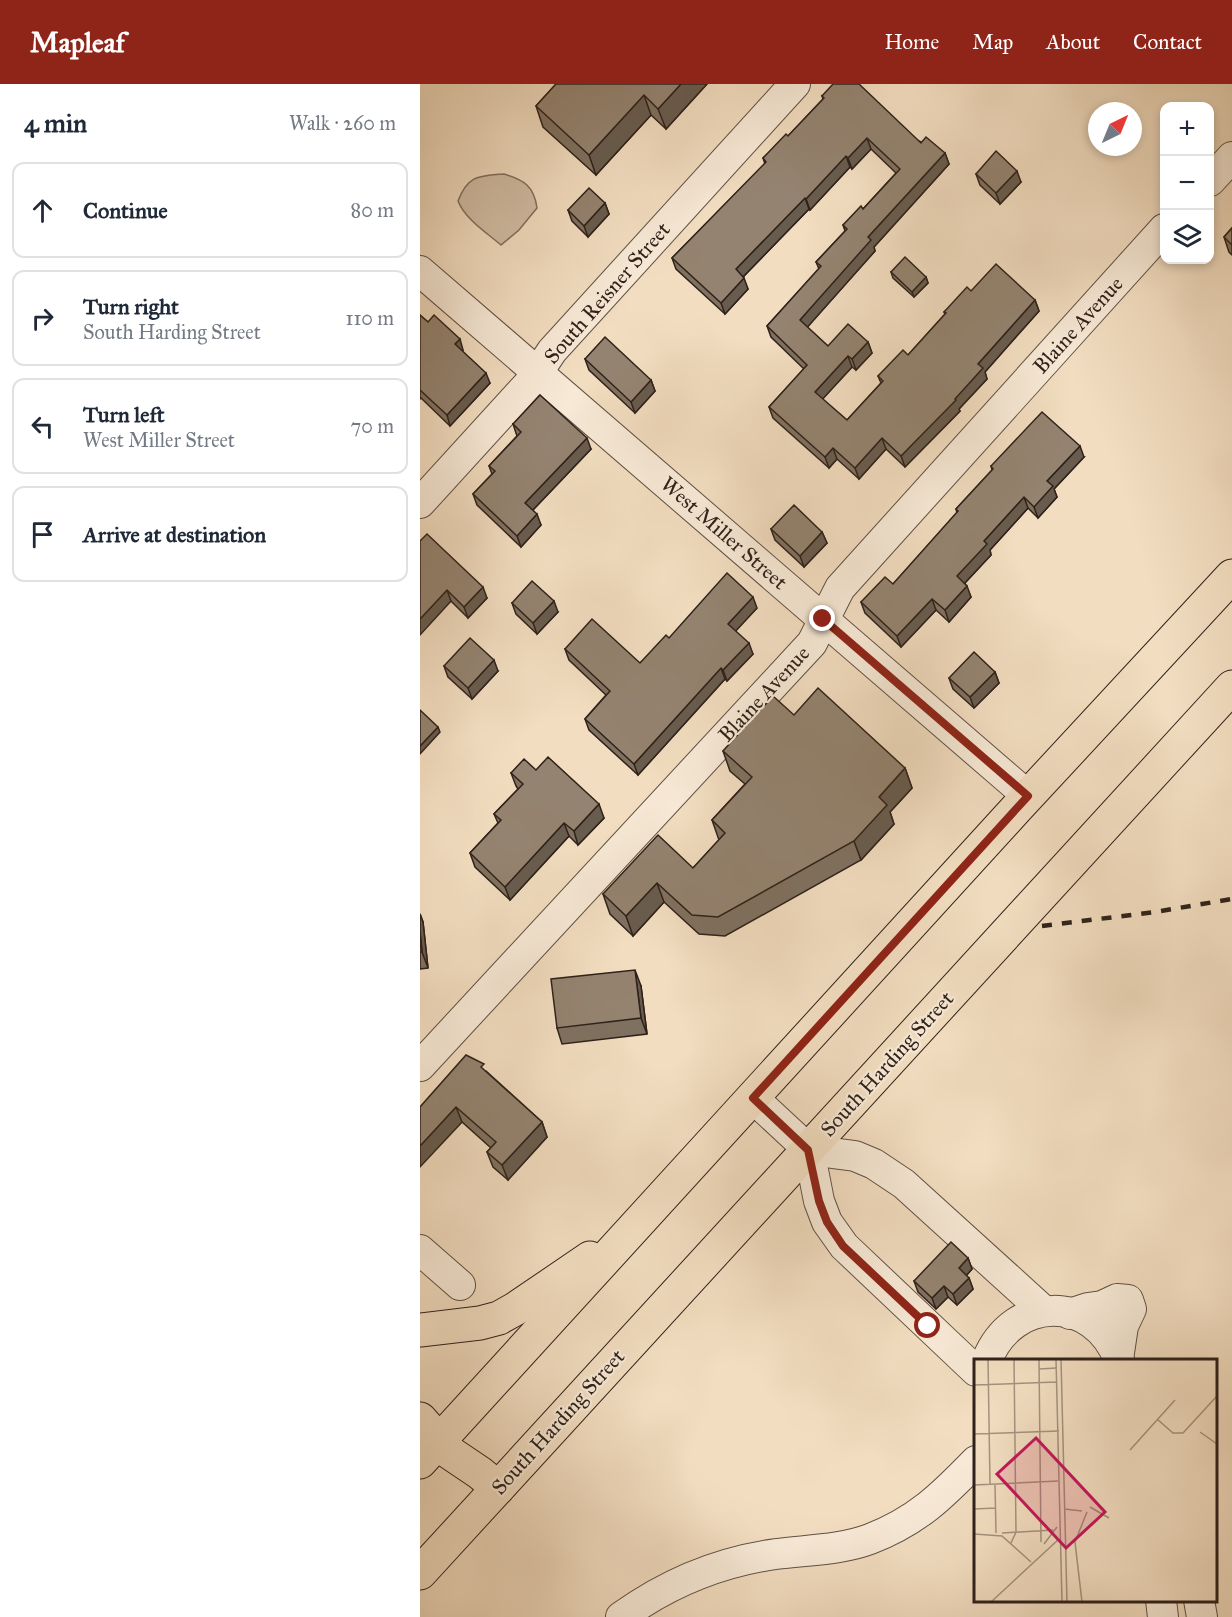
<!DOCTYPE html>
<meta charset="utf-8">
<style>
body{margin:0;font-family:"IM FELL Great Primer",serif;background:#f6f6f7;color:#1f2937}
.controls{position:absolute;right:18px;top:18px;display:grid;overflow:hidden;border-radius:12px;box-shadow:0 3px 9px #0003}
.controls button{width:54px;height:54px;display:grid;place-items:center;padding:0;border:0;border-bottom:2px solid #e0e1e3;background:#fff;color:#1f2937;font:30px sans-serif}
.compass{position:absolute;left:668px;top:18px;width:54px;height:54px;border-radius:50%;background:#fff;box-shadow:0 3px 9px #0003;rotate:43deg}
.stop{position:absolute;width:18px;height:18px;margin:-14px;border:4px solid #8f2418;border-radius:50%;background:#fff}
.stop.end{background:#8f2418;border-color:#fff;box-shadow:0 2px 6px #0008}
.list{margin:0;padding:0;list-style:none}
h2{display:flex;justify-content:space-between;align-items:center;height:78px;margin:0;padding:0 24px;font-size:26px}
h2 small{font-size:20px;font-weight:400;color:#747a83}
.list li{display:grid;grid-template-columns:39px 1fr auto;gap:18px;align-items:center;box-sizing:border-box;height:96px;margin:0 12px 12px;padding:0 12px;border:2px solid #e0e1e3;border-radius:12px}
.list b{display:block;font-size:22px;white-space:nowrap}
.list p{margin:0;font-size:20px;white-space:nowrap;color:#747a83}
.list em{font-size:20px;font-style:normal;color:#747a83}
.icon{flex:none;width:33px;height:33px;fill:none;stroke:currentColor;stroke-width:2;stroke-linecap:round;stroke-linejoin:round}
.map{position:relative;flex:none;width:812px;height:1533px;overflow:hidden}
header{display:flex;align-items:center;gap:36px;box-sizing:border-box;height:84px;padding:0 30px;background:#8f2418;color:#fff}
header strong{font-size:28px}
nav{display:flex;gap:33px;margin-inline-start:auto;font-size:21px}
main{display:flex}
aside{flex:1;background:#fff}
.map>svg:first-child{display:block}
.green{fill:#d1bda4;stroke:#806f5f;stroke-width:1.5}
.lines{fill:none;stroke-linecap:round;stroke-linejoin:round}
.minor-casing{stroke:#605044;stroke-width:32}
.major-casing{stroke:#2f211a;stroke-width:35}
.minor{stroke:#f7e9d6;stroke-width:30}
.major{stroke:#f2ddc0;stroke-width:33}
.rail{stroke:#2f211a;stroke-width:4.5;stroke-dasharray:10 10;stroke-linecap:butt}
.wall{fill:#7f7160;stroke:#2f211a;stroke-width:1.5}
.shaded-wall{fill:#685c4e;stroke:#2f211a;stroke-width:1.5}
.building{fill:#948370;stroke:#2f211a;stroke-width:1.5}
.route{stroke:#8f2418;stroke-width:8}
.labels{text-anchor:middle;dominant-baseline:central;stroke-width:4.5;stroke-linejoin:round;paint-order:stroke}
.street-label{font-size:21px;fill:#2f211a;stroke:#f7e9d6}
.inset-road{fill:none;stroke:#a4927e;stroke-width:1.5}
.view{fill:#c2185b;fill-opacity:0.15;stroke:#c2185b;stroke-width:3}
.inset-edge{fill:none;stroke:#2f211a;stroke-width:3}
</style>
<header>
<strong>Mapleaf</strong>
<nav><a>Home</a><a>Map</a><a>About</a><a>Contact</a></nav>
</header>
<main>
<aside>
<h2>4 min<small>Walk · 260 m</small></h2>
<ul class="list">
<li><svg class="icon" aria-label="ahead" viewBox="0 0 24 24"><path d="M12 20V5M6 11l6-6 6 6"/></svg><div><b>Continue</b></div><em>80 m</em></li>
<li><svg class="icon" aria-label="right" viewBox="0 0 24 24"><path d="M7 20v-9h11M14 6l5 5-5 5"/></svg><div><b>Turn right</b><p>South Harding Street</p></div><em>110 m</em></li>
<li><svg class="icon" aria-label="left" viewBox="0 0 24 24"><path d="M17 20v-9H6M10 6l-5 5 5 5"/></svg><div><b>Turn left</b><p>West Miller Street</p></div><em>70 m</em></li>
<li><svg class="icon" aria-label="arrive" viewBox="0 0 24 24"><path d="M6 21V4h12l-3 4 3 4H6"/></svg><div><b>Arrive at destination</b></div></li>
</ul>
</aside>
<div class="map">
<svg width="812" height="1533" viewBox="0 0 812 1533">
<rect width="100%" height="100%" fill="#f2ddc0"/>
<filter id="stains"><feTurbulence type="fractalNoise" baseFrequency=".00333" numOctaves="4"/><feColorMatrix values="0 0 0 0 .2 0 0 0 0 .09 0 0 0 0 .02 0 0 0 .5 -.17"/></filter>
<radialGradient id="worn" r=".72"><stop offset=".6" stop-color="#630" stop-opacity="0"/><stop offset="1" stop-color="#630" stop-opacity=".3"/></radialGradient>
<path class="green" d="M 84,90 C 104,96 114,102 117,124 L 99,146 L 81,161 C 67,149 45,135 38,117 C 48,91 59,92 84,90 Z"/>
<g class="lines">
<g class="minor-casing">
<g id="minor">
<polyline points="790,97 812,73"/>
<polyline points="0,187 608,712"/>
<polyline points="0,419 114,294 132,267 375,0"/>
<polyline points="0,982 392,559 420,504 744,145"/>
<polyline points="333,1014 389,1066 435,1072 454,1080 484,1100 624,1227"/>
<polyline points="389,1066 399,1117 407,1138 424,1162 556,1287"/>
<polyline points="0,1166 40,1201"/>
<polyline points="650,1230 668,1224 682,1222 697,1215 708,1216 711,1225 703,1242 698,1275"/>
<path d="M 567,1276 C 593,1211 674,1210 699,1276"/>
<polyline points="741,1516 743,1533"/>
<polyline points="779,1516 782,1533"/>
<path d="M 201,1533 C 248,1499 298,1478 356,1470 C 387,1466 421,1466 450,1455 C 497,1437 522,1412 556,1377"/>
</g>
</g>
<g class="major-casing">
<g id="major">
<polyline points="0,1246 60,1239 79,1234 95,1225 170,1174"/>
<polyline points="0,1335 8,1344 17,1360 60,1389 78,1404"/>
<polyline points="0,1378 596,725 812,492"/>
<polyline points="0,1489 812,603"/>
</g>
</g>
<use href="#minor" class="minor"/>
<use href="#major" class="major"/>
<polyline class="rail" points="622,842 735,828 812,815"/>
</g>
<g class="wall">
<polygon points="136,0 287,0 246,45 231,31 176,91 123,43 116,22"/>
<polygon points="402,12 525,69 529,80 454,163 455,167 387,243 408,262 448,258 452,269 436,286 432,283 402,315 427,336 461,299 458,292 488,271 525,230 524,228 551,207 615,216 619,227 565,288 567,295 539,325 540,327 485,383 466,365 439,395 417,375 409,384 353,334 349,323 384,285 351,253 347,242 399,185 396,178 425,147 423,141 443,125 476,89 451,65 432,85 430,83 390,126 389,125 323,193 328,205 305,230 256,185 252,174 345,80 343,74 368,52 403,15"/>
<polygon points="556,90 601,98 580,120 560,101"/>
<polygon points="185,119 189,130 168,153 152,137 148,126"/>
<polygon points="812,144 812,171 809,168 804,153"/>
<polygon points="471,188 506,193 508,199 494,213 473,194"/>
<polygon points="0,231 8,238 43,266 42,267 70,299 30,342 1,314 0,315"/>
<polygon points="165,275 231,296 235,307 215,329 169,286"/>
<polygon points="93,340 171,365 113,426 121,441 101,463 57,421 53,410 72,390 69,382 97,352"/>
<polygon points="664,373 634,405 637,413 618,434 608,424 570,466 571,471 545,499 551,513 529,538 516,526 481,563 445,529 441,518 473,500 537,429 536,425 572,386 571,382"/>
<polygon points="351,445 402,448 407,459 384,483 355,456"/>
<polygon points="0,457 67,514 48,534 31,517"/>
<polygon points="92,519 138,528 117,550 96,530"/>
<polygon points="337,524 315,547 333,570 307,597 305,595 218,691 169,646 165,635 186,611 149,576 145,565 220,579 249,554"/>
<polygon points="24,582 78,587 52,615 28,593"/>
<polygon points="575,588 579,599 554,624 533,605 529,594"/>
<polygon points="374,631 485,684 492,704 470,728 474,740 441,776 305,852 279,850 244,818 213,852 190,830 183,810 273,784 299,756 292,736 325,700 310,687 303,667"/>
<polygon points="116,686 184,734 158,761 149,752 90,816 55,783 50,769 78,739 74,730 98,705 96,702 91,689"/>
<polygon points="0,830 3,838 8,884 0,885"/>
<polygon points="221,902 227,950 142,960 137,944"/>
<polygon points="66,987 122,1038 127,1053 88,1096 73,1083 67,1068 71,1064 42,1038 0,1023"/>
<polygon points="548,1174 552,1185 546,1192 549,1194 553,1205 537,1221 528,1213 516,1225 498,1208 494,1197"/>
</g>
<g class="shaded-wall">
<polygon points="261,0 287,0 246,45 238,25"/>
<polygon points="224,11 231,31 176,91 169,71"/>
<polygon points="447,54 451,65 432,85 428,74"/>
<polygon points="525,69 529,80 454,163 455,167 384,247 380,236 448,153"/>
<polygon points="426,72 430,83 390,126 386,115"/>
<polygon points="597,87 601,98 580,120 576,109"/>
<polygon points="385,114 389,125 320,196 316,185"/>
<polygon points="185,119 189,130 168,153 164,142"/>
<polygon points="506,193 508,199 494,213 492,208"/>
<polygon points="324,194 328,205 305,230 301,219"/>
<polygon points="615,216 619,227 565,288 567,295 539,325 540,327 485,383 481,372 535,315 558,280"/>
<polygon points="40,255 43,266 39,270 35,260"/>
<polygon points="448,258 452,269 436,286 432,275"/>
<polygon points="428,272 432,283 399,319 395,308"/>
<polygon points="66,289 70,299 30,342 27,331"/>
<polygon points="231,296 235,307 215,329 211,318"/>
<polygon points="167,354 171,365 109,430 105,419"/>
<polygon points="462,354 466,365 439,395 435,384"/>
<polygon points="660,362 664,373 634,405 637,413 618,434 614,423 627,397"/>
<polygon points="413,364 417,375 409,384 405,373"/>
<polygon points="604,413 608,424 570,466 571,471 541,503 537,492 564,457"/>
<polygon points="117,430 121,441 101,463 97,452"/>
<polygon points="402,448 407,459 384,483 380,472"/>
<polygon points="547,502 551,513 529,538 525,526"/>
<polygon points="63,503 67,514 48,534 44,523"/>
<polygon points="27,506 31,517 0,551 0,535"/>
<polygon points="333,513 337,524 312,551 308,540"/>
<polygon points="512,515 516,526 481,563 477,552"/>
<polygon points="134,517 138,528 117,550 113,539"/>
<polygon points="329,559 333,570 307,597 303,586"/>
<polygon points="74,576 78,587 52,615 48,604"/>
<polygon points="301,584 305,595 218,691 214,680"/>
<polygon points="575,588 579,599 554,624 550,613"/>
<polygon points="18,643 20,648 0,670 0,662"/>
<polygon points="485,684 492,704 470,728 474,740 441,776 434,757 459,713"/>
<polygon points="179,720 184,734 158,761 154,747"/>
<polygon points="144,739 149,752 90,816 85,803"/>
<polygon points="237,799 244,818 213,852 206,832"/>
<polygon points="0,830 3,838 8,884 2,868 0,848"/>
<polygon points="215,886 221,902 227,950 221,934"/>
<polygon points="36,1023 42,1038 0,1083 0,1062"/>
<polygon points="122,1038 127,1053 88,1096 82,1081"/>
<polygon points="548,1174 552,1185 543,1195 539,1184"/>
<polygon points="549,1194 553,1205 537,1221 533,1210"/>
<polygon points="524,1202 528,1213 516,1225 512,1214"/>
</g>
<g class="building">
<polygon points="136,0 261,0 238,25 224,11 169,71 116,22"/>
<polygon points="413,0 439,0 501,59 506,53 525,69 448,153 451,156 380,236 408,262 428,240 448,258 432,275 428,272 395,308 427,336 463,297 458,292 483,266 488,271 526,229 524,228 547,203 551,207 576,180 615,216 558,280 563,284 535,315 536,316 481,372 462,354 435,384 413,364 405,373 349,323 387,281 347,242 401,182 396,178 427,145 423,141 441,122 443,125 480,85 447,54 428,74 426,72 386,115 385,114 316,185 324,194 301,219 252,174 346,78 343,74 366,50 368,52 404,14 402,12"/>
<polygon points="576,67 597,87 576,109 556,90"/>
<polygon points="169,104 185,119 164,142 148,126"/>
<polygon points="812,144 812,161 804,153"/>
<polygon points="485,173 506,193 492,208 471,188"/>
<polygon points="0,231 8,238 14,231 40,255 35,260 66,289 27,331 0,306"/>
<polygon points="185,253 231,296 211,318 165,275"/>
<polygon points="120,311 167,354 105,419 117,430 97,452 53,410 75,387 69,382 101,348 93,340"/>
<polygon points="622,328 660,362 627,397 633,402 614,423 604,413 564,457 567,460 537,492 547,502 525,526 512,515 477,552 441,518 465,493 473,500 538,427 536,425 573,385 571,382"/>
<polygon points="374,421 402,448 380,472 351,445"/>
<polygon points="7,450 63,503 44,523 27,506 0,535 0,457"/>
<polygon points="307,489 333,513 308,540 329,559 303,586 301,584 214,680 165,635 190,607 145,565 172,535 220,579 246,551 249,554"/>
<polygon points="112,497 134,517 113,539 92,519"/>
<polygon points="50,554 74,576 48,604 24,582"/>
<polygon points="554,568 575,588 550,613 529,594"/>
<polygon points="398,604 485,684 459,713 467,721 434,757 298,833 272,831 237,799 206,832 183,810 238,751 273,784 305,749 292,736 332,693 303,667 353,612 374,631"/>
<polygon points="0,626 18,643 0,662"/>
<polygon points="128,673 179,720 154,747 144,739 85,803 50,769 81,736 74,730 103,700 91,689 104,675 116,686"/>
<polygon points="0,848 2,868 0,868"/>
<polygon points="215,886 221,934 137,944 131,895"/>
<polygon points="46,971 64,980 61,983 122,1038 82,1081 67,1068 76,1058 36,1023 0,1062 0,1023"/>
<polygon points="531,1158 548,1174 539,1184 549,1194 533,1210 524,1202 512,1214 494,1197"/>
</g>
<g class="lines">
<polyline class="route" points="403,535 608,712 333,1014 388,1066 399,1117 407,1138 423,1162 508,1242"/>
</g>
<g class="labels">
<g class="street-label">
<text transform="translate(187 209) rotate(-49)">South Reisner Street</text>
<text transform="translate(658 241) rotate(-48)">Blaine Avenue</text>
<text transform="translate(304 449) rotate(41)">West Miller Street</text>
<text transform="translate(344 610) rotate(-47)">Blaine Avenue</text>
<text transform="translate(467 980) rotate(-48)">South Harding Street</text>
<text transform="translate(138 1338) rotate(-48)">South Harding Street</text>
</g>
</g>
<g transform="translate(554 1275)">
<rect width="243" height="243" fill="#f2ddc0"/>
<path class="inset-road" d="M 14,0 L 16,125M 65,0 L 67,183M 82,0 L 88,243M 87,0 L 93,243M 65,10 L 83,9M 0,26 L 82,23M 183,60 L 199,74 L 209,74 L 243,37M 226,73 L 243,85M 0,75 L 85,72M 156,91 L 201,41M 21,125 L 22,174M 0,126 L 84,122M 116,148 L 135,159M 0,150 L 22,149M 90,150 L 108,152M 28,174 L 79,171M 0,175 L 28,177 L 57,203M 37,184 L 42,173 L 40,0M 70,185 L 83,168M 17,243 L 85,180M 108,243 L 101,183 L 113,153"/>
<path class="view" d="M 62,79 L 131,153 L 92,189 L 23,115 Z"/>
<rect width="243" height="243" class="inset-edge"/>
</g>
<rect width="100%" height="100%" filter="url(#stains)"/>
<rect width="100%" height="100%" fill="url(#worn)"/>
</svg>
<div class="controls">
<button>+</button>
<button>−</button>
<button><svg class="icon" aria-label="layers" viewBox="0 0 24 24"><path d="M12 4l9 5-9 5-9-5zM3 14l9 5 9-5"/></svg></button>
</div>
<svg class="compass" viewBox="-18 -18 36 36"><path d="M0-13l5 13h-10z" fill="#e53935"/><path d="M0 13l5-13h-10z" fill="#747a83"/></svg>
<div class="stop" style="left:508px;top:1242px"></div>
<div class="stop end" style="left:403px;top:535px"></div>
</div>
</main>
